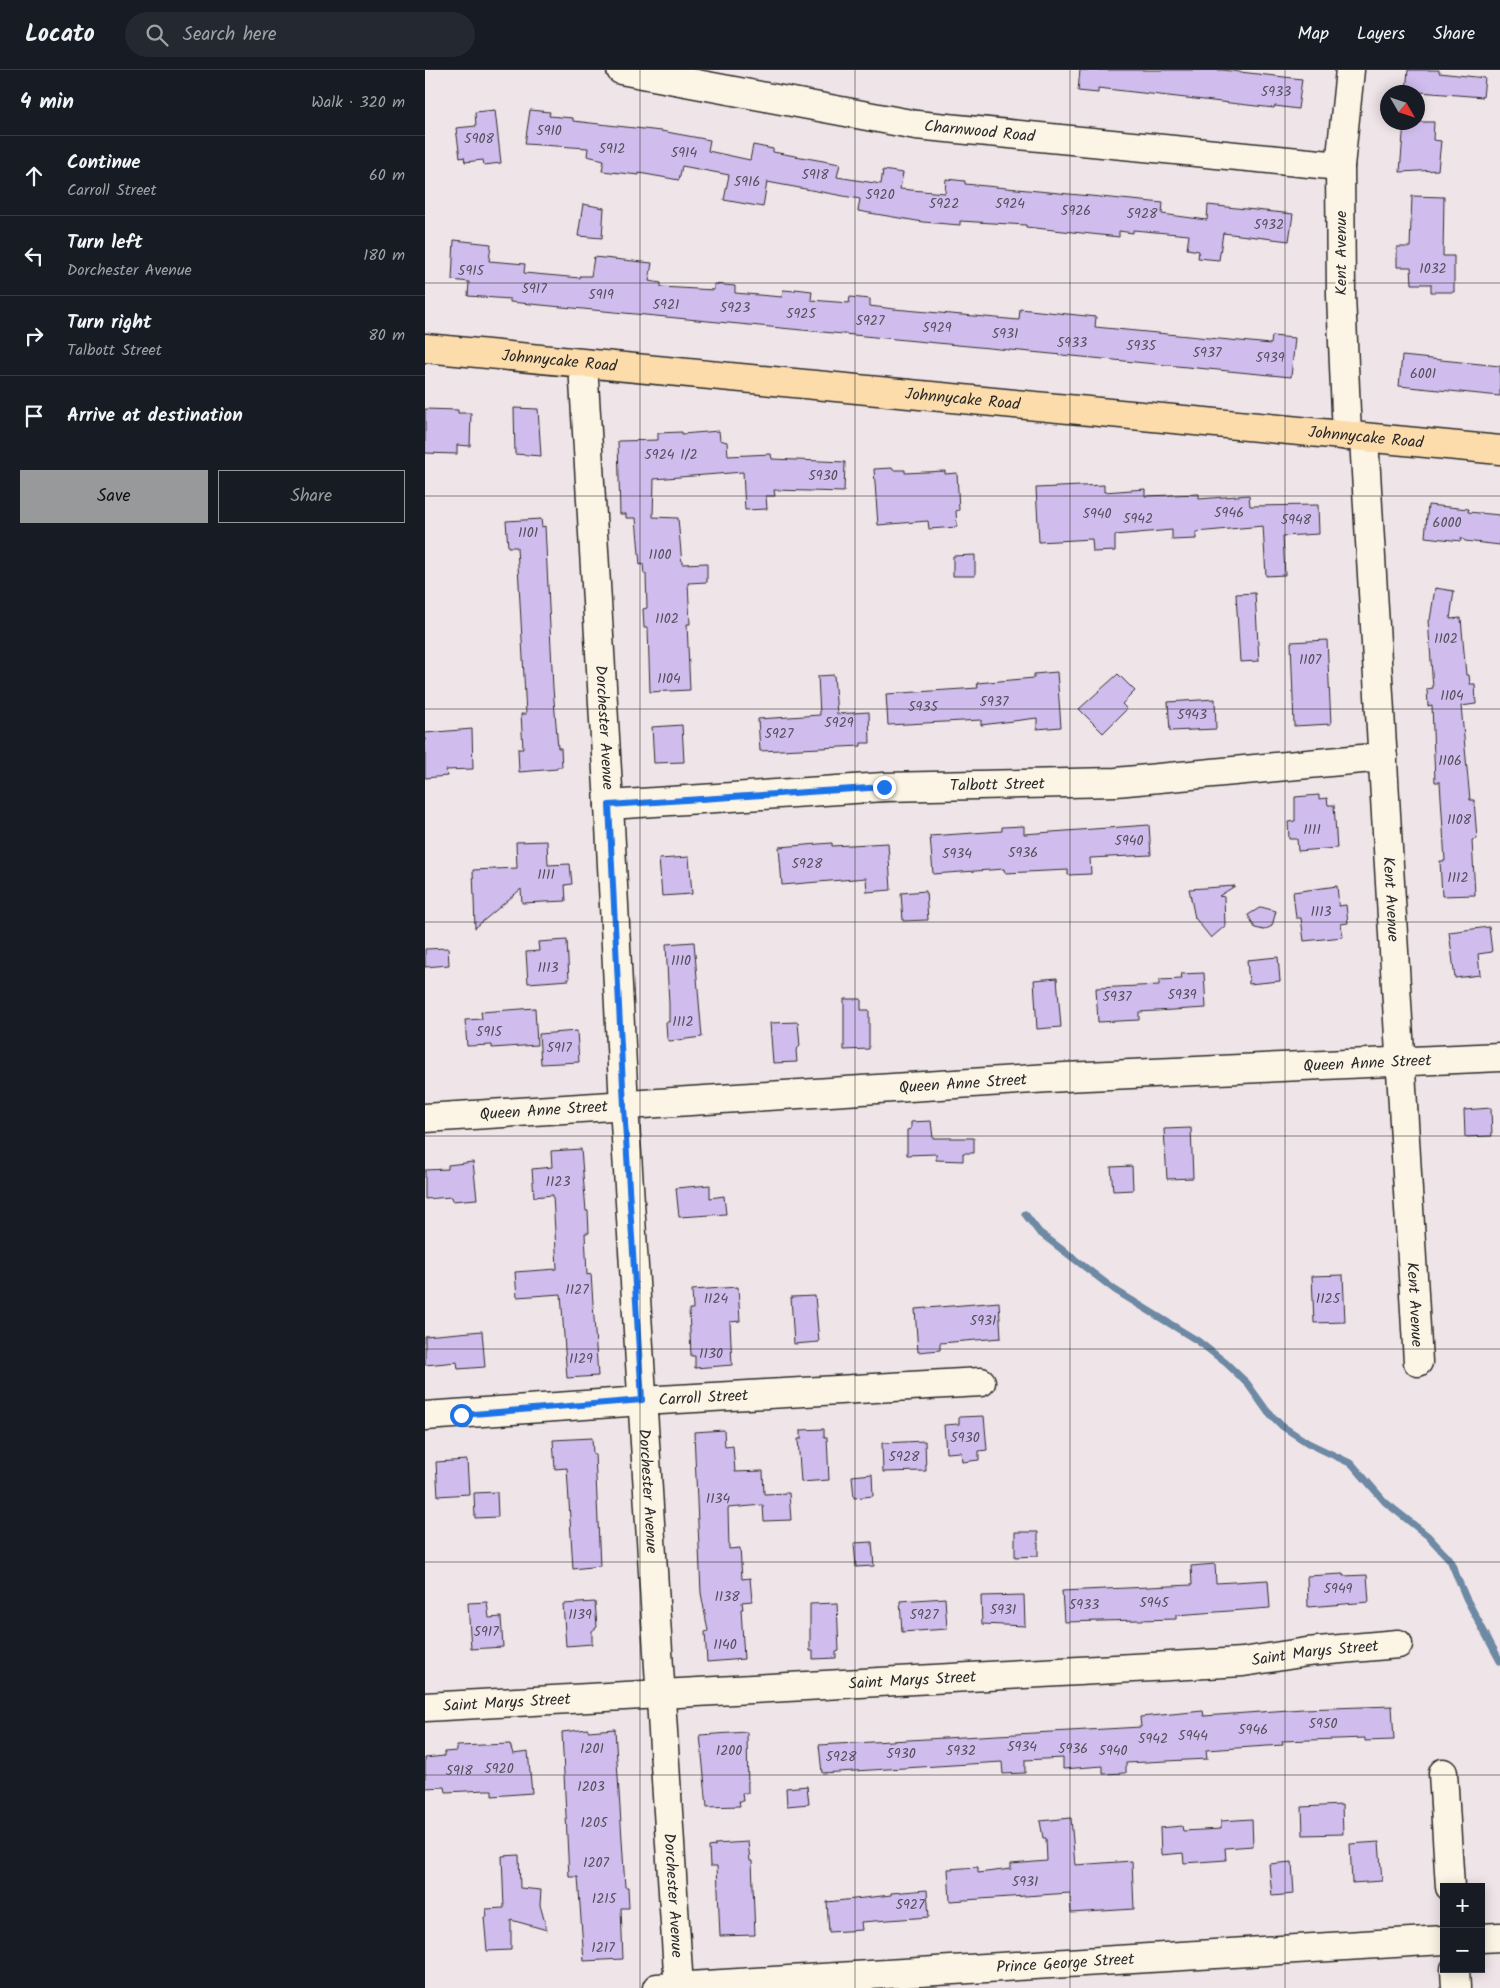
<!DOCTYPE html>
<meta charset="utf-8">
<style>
body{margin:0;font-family:Kalam,sans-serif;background:#242831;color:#f1f3f6}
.controls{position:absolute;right:15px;bottom:15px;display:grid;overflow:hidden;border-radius:0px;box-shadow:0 2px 12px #0003}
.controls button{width:45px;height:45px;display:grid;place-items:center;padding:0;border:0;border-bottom:1px solid #363941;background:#171b24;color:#f1f3f6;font:25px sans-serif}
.compass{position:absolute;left:955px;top:15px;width:45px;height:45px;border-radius:50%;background:#171b24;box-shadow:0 2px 12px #0003;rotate:129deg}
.stop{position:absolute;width:15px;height:15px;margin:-11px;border:4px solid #1a73e8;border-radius:50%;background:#fff}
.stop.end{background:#1a73e8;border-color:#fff;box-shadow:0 1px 5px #0008}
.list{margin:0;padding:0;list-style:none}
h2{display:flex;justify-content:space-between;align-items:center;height:65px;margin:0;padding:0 20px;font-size:21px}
h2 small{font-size:16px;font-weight:400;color:#9ea1a6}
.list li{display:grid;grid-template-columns:32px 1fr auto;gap:15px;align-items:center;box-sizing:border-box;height:80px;padding:0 20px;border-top:1px solid #363941}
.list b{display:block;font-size:19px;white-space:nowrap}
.list p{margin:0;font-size:16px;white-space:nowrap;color:#9ea1a6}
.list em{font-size:16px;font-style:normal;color:#9ea1a6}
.actions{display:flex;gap:10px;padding:15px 20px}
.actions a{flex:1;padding:11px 0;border:1px solid #98999b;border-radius:0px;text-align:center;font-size:18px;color:#98999b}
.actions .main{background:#98999b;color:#111}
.icon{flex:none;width:28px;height:28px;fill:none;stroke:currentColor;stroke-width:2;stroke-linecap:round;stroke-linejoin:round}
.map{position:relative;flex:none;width:1075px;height:1918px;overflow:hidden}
header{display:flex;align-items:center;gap:30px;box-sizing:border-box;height:70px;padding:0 25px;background:#171b24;border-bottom:1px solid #363941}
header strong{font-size:24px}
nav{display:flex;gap:28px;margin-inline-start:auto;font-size:18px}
.search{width:350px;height:45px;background:#242831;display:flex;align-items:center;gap:12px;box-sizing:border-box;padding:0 18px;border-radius:28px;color:#9ea1a6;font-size:19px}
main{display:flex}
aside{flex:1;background:#171b24}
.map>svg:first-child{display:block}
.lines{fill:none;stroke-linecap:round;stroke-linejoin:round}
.stream{stroke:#6d89a4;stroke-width:7}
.building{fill:#d0bdee;stroke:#2b2b2b}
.minor-casing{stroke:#2b2b2b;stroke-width:31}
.major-casing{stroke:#2b2b2b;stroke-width:31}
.minor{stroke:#fcf5e5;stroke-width:28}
.major{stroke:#fddcac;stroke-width:28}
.route{stroke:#1a73e8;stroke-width:6}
.grid{fill:none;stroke:#2b2b2b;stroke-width:1;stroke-opacity:0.55}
.labels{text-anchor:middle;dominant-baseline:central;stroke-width:5;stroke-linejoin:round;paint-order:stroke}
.number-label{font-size:14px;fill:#54505c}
.street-label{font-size:16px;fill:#2b2b2b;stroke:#fcf5e5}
</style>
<header>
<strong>Locato</strong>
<div class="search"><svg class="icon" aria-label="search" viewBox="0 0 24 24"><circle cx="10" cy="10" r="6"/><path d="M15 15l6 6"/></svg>Search here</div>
<nav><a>Map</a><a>Layers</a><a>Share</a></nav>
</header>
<main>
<aside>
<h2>4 min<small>Walk · 320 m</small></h2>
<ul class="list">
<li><svg class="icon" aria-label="ahead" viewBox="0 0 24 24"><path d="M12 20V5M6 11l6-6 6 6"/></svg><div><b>Continue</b><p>Carroll Street</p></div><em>60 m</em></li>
<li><svg class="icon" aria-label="left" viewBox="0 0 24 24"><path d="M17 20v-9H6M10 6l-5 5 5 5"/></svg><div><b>Turn left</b><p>Dorchester Avenue</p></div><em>180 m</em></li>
<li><svg class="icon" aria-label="right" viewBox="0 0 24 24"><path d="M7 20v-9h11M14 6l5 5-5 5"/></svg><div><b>Turn right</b><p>Talbott Street</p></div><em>80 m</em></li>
<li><svg class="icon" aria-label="arrive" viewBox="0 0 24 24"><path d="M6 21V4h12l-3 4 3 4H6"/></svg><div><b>Arrive at destination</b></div></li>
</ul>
<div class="actions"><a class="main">Save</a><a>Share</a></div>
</aside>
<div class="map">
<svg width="1075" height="1918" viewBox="0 0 1075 1918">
<rect width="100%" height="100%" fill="#efe4e8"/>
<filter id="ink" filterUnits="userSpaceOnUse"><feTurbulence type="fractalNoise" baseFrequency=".02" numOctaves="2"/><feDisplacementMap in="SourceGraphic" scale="10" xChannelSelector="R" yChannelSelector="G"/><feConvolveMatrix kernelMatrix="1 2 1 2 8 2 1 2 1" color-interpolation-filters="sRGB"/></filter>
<g filter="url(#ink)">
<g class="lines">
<polyline class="stream" points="600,1144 614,1162 690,1220 773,1271 801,1293 822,1313 842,1341 857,1356 883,1373 927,1394 960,1432 1003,1466 1025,1490 1041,1528 1075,1591"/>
</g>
<g class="building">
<polygon points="655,0 797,0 877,9 873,39 850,36 849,38 673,18 673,23 653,21"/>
<polygon points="983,0 1014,0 1014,3 1060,8 1058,27 981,21"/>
<polygon points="70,40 76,93 59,95 58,90 40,92 39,87 35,88 31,58 51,56 50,42"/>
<polygon points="105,40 125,42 124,46 148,48 148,51 236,61 285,70 283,81 325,90 328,75 348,79 348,82 415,94 412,107 456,114 458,100 478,103 475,119 520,123 521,109 540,111 540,114 738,133 737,144 782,150 783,135 868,144 864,171 798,163 794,190 773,188 774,181 762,179 764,165 708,160 708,163 694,161 694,167 601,157 601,155 535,151 535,155 498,152 433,141 435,129 342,112 338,137 299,130 304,105 257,96 254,110 214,103 214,105 177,101 179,90 162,86 163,78 100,74"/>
<polygon points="979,52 1009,52 1008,70 1016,71 1013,100 975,102"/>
<polygon points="987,126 1019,127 1018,186 1029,186 1029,222 1006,222 1006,214 987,214 986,197 972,197 972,177 985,177"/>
<polygon points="158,134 179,138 177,168 153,166"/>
<polygon points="29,170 66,174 64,191 100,194 99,203 155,208 155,206 166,206 169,187 227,193 224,211 236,213 236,217 289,220 289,214 310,216 310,223 357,227 358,220 370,221 370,219 387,221 386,230 424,233 425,227 445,229 445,236 469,239 594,250 595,239 671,247 670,257 763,266 846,274 847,266 870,268 866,307 85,232 85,229 43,226 44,212 27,210"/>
<polygon points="977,286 1075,296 1075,326 974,316"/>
<polygon points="89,338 113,339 116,386 90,384"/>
<polygon points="0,339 33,340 33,343 46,343 45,376 32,375 32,384 0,383"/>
<polygon points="294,361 295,370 302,372 303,386 346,384 347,389 420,392 419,422 349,420 350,426 341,426 342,439 320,440 318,402 229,409 228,447 253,448 257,494 282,493 282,512 263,513 265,554 262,554 265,620 225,622 223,558 219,558 218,539 222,538 221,504 219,504 218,494 215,495 211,448 201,448 201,444 195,444 193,371 233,370 233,363 257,362 257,364"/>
<polygon points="467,398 468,400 480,400 480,403 520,401 520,404 532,403 534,440 531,441 532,457 504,459 503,451 453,455 449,399"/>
<polygon points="679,415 679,422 720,419 720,426 774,424 774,429 824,425 825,436 893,435 894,464 858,466 860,505 841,506 838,456 771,462 771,469 747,470 747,460 690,465 690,481 668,482 667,469 614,472 611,418"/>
<polygon points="1003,435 1044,439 1043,442 1075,445 1075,475 1040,471 1036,467 1036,471 1000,467"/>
<polygon points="116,449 117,457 120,456 128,618 133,678 136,678 137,697 132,697 132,699 94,702 93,679 98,679 96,644 101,644 92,477 83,477 81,451"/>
<polygon points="550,485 550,506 528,506 528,486"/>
<polygon points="1010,518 1029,521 1025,549 1036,548 1041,605 1044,605 1045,614 1050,614 1051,634 1036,636 1045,730 1049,730 1052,769 1047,770 1050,825 1017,826 1015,791 1020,791 1015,712 1010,712 1007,635 1003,636 1002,619 1008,618 1003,550 1005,550"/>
<polygon points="830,523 834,591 815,592 811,524"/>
<polygon points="902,570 906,654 869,656 866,572"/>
<polygon points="632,602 636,657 612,659 612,648 556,655 556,650 463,655 461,624 553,618 552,613 609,608 609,604"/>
<polygon points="693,604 710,621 697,634 702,639 678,663 654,639"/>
<polygon points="409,605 412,644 444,642 445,673 436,673 436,676 335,681 333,649 395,645 393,606"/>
<polygon points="790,629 791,659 745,661 743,632"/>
<polygon points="257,655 259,692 229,693 227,657"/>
<polygon points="47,659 48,699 21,700 22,706 0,708 0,663"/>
<polygon points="894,725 894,729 902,728 903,735 909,735 912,778 873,781 872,769 864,769 863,752 870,751 870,727"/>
<polygon points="724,755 726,785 665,788 666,804 643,805 643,800 580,803 579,799 508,804 505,766 577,761 577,757 599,756 599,764"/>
<polygon points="122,771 123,795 145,794 147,814 140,815 141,831 97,833 96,819 50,858 48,800 92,798 91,772"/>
<polygon points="407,773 407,776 463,773 466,820 442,822 441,808 357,815 354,777"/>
<polygon points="264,787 267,824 237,826 234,789"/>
<polygon points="810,816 794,826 799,827 800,856 786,868 770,848 764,819"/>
<polygon points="912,816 914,836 921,835 923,853 916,854 918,867 879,871 876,848 871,848 868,822"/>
<polygon points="501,821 503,850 478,851 476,823"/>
<polygon points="836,837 851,841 847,856 839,860 830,858 823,845"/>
<polygon points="1064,857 1067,882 1053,884 1055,905 1030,908 1024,862"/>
<polygon points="142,870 144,910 103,913 101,882 114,881 113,872"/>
<polygon points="269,872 277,967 245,971 242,969 241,952 244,952 244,934 241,874"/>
<polygon points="23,878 24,895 0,897 0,879"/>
<polygon points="853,887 855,911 824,914 822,890"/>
<polygon points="779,903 781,938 714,942 714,950 673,952 671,918 734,915 734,910 757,909 756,904"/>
<polygon points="632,908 636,957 612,959 609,910"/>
<polygon points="419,929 436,929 436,940 444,940 444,979 419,980"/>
<polygon points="110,938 112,975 67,978 67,975 42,976 40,950 57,949 56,942"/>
<polygon points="373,952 375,976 371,980 372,992 348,993 345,953"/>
<polygon points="152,961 154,992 116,994 114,964"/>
<polygon points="1066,1038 1067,1066 1040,1067 1039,1040"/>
<polygon points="506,1051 508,1068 549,1068 549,1083 538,1083 538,1091 511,1090 511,1084 482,1085 482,1060 486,1059 486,1052"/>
<polygon points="766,1058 768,1108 742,1109 739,1059"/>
<polygon points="156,1079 161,1141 163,1141 164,1163 160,1163 162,1205 166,1204 173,1306 142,1308 136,1224 92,1227 90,1202 132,1199 128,1125 109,1127 107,1099 127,1097 126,1081"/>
<polygon points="48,1092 52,1129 27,1131 26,1127 0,1129 0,1100 23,1099 23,1095"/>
<polygon points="707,1096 708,1120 688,1121 686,1097"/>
<polygon points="285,1115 285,1128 299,1126 301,1144 254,1147 251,1118"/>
<polygon points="918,1205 920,1252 889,1253 887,1206"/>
<polygon points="313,1217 315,1251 305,1252 307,1295 270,1298 270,1286 266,1286 264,1239 268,1239 267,1220"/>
<polygon points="390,1226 394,1272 369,1274 366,1227"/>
<polygon points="574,1232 576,1268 515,1273 515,1280 493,1282 490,1239"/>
<polygon points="57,1261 60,1297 33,1299 32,1292 0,1295 0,1266"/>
<polygon points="559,1346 562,1380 554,1381 554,1390 537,1392 536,1382 521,1383 519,1355 534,1354 534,1347"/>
<polygon points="399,1359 399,1367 402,1367 404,1410 376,1412 373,1369 376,1369 376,1360"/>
<polygon points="299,1360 300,1377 308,1376 310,1402 338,1401 339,1424 364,1423 366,1450 339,1451 338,1435 303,1438 304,1479 315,1478 317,1509 325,1508 327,1531 317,1532 318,1539 316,1539 319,1589 282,1592 280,1562 283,1561 276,1523 269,1362"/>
<polygon points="167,1368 168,1384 170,1384 175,1496 148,1499 142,1398 130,1399 128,1370"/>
<polygon points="500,1371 501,1401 458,1402 457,1373"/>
<polygon points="42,1390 44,1424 13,1426 11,1392"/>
<polygon points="447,1404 448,1426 429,1428 427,1406"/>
<polygon points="72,1422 73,1447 50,1448 49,1423"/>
<polygon points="590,1462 613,1462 613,1486 590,1487"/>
<polygon points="447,1472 449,1496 431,1497 429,1473"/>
<polygon points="790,1494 791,1513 843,1510 845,1538 751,1545 751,1549 639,1552 637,1521 767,1515 766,1496"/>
<polygon points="918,1504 918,1506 942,1505 944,1532 883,1537 882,1506"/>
<polygon points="599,1525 600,1556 557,1554 556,1526"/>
<polygon points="520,1528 522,1559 477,1562 475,1531"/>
<polygon points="62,1532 64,1548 76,1547 78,1577 46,1579 43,1533"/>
<polygon points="170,1532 172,1557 167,1561 167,1574 141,1576 138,1534"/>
<polygon points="412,1533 414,1581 411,1582 411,1588 388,1589 388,1581 385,1581 385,1534"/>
<polygon points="967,1636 969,1670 940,1671 940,1668 857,1671 858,1675 781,1680 782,1689 701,1693 701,1703 678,1704 678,1696 638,1699 638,1688 600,1690 600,1703 578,1704 577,1692 397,1703 394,1675 716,1657 715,1647 778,1641 779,1646 878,1639"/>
<polygon points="163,1659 163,1661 190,1659 200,1817 203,1817 204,1838 196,1838 198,1889 159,1891 153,1807 144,1807 137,1662"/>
<polygon points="322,1662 323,1723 317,1723 318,1731 314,1731 315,1736 282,1737 275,1665"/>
<polygon points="85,1674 88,1684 103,1682 107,1723 67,1726 67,1720 61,1720 21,1722 20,1717 0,1718 0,1688 19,1686 19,1682 32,1681 32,1676"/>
<polygon points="382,1716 384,1734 362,1736 361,1718"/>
<polygon points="917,1735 918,1764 878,1765 877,1737"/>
<polygon points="646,1748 650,1795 707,1791 709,1839 646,1843 645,1823 525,1831 523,1799 553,1797 553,1803 586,1799 586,1794 622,1791 621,1768 618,1768 615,1751"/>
<polygon points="827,1749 828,1776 800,1778 801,1790 759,1793 758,1783 736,1785 735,1758 757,1756 758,1761 796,1759 796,1751"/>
<polygon points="323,1772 325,1791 327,1791 330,1865 295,1866 292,1796 285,1796 284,1777 290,1776 290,1774"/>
<polygon points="954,1772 957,1811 927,1813 925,1774"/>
<polygon points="94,1785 95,1818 116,1820 115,1835 122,1860 86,1850 86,1880 62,1881 59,1847 62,1847 61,1839 79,1838 77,1786"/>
<polygon points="867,1792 869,1824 847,1826 844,1794"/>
<polygon points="502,1820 504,1847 436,1852 437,1860 404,1862 402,1832 466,1825 466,1823"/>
</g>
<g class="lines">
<g class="minor-casing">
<g id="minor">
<path id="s1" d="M 196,0 L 491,55 L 915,96"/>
<path id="s2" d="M 158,294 L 184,735 L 199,1036 L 254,1918"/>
<polyline points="922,366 916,225 915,96 925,0"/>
<path id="s3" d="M 939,368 L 993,1292"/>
<path id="s4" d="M 184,735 L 459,717 L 691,712 L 958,687"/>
<path id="s5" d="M 0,1048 L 640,1007 L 1075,987"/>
<path id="s6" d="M 0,1346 L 217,1331 L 556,1312"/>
<path id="s7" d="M 0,1637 L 818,1592 L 882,1582 L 973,1574"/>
<polyline points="1018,1703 1025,1817"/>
<polyline points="1056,1868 1075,1867"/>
<polyline points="1030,1899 1031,1918"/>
<path id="s8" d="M 232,1918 L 1019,1870"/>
</g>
</g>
<g class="major-casing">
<g id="major">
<path id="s9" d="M 0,278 L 1075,380"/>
</g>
</g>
<use href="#minor" class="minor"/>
<use href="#major" class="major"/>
</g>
</g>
<g class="lines" filter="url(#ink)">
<polyline class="route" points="36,1345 217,1330 199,1036 184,735 459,717"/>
</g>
<path class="grid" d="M 215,0 L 215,1918M 430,0 L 430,1918M 645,0 L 645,1918M 860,0 L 860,1918M 0,213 L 1075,213M 0,426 L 1075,426M 0,639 L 1075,639M 0,852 L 1075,852M 0,1066 L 1075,1066M 0,1279 L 1075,1279M 0,1492 L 1075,1492M 0,1705 L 1075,1705"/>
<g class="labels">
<g class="number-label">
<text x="851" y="22">5933</text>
<text x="124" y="61">5910</text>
<text x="54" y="69">5908</text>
<text x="187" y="79">5912</text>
<text x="259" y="83">5914</text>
<text x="390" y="105">5918</text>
<text x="322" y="112">5916</text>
<text x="455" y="125">5920</text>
<text x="519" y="134">5922</text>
<text x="585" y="134">5924</text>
<text x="651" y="141">5926</text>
<text x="717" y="144">5928</text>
<text x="844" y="155">5932</text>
<text x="1008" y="199">1032</text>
<text x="46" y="201">5915</text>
<text x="109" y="219">5917</text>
<text x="176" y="225">5919</text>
<text x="241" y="235">5921</text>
<text x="310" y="238">5923</text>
<text x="376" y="244">5925</text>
<text x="445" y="251">5927</text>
<text x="512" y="258">5929</text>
<text x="580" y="264">5931</text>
<text x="647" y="273">5933</text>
<text x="716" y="276">5935</text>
<text x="782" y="283">5937</text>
<text x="845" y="288">5939</text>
<text x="998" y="304">6001</text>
<text x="246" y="385">5924 1/2</text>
<text x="398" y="406">5930</text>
<text x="804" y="443">5946</text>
<text x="672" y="444">5940</text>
<text x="713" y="449">5942</text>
<text x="871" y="450">5948</text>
<text x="1022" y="453">6000</text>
<text x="103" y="463">1101</text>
<text x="235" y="485">1100</text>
<text x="242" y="549">1102</text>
<text x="1021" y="569">1102</text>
<text x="885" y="590">1107</text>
<text x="244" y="609">1104</text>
<text x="1027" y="626">1104</text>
<text x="569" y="632">5937</text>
<text x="498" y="637">5935</text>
<text x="767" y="645">5943</text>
<text x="414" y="653">5929</text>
<text x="354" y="664">5927</text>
<text x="1025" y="691">1106</text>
<text x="1034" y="750">1108</text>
<text x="887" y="760">1111</text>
<text x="704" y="771">5940</text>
<text x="598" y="783">5936</text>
<text x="532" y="784">5934</text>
<text x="382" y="794">5928</text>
<text x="121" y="805">1111</text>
<text x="1033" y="808">1112</text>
<text x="896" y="842">1113</text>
<text x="256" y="891">1110</text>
<text x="123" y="898">1113</text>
<text x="757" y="925">5939</text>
<text x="692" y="927">5937</text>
<text x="258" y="952">1112</text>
<text x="64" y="962">5915</text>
<text x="134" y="978">5917</text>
<text x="133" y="1112">1123</text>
<text x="152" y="1220">1127</text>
<text x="291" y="1229">1124</text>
<text x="903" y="1229">1125</text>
<text x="558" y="1251">5931</text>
<text x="286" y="1284">1130</text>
<text x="156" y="1289">1129</text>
<text x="540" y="1368">5930</text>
<text x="479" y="1387">5928</text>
<text x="293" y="1429">1134</text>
<text x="913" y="1519">5949</text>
<text x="302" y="1527">1138</text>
<text x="729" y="1533">5945</text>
<text x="659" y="1535">5933</text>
<text x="578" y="1540">5931</text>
<text x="155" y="1545">1139</text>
<text x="499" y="1545">5927</text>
<text x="61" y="1562">5917</text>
<text x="300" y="1575">1140</text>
<text x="898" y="1654">5950</text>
<text x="828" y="1660">5946</text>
<text x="768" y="1666">5944</text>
<text x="728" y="1669">5942</text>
<text x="597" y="1677">5934</text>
<text x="167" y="1679">1201</text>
<text x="648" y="1679">5936</text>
<text x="304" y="1681">1200</text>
<text x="536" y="1681">5932</text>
<text x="688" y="1681">5940</text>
<text x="476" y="1684">5930</text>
<text x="416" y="1687">5928</text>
<text x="74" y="1699">5920</text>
<text x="34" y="1701">5918</text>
<text x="166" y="1717">1203</text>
<text x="169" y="1753">1205</text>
<text x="171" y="1793">1207</text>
<text x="600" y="1812">5931</text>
<text x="179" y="1829">1215</text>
<text x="485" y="1835">5927</text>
<text x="178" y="1878">1217</text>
</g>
<g class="street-label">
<text stroke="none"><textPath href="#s1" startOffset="364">Charnwood Road</textPath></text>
<text transform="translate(916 183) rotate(-90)">Kent Avenue</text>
<text stroke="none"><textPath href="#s9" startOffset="135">Johnnycake Road</textPath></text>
<text stroke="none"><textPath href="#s9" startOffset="540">Johnnycake Road</textPath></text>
<text stroke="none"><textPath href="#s9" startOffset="945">Johnnycake Road</textPath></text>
<text stroke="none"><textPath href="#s2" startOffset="364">Dorchester Avenue</textPath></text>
<text stroke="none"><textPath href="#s4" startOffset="389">Talbott Street</textPath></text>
<text stroke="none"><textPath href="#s3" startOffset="462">Kent Avenue</textPath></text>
<text stroke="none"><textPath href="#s5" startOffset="944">Queen Anne Street</textPath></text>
<text stroke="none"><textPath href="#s5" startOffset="539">Queen Anne Street</textPath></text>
<text stroke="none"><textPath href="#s5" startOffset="119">Queen Anne Street</textPath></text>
<text stroke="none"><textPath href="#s3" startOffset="868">Kent Avenue</textPath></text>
<text stroke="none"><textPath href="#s6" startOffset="279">Carroll Street</textPath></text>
<text stroke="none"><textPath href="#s2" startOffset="1129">Dorchester Avenue</textPath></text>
<text stroke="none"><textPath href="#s7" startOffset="892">Saint Marys Street</textPath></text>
<text stroke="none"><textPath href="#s7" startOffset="488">Saint Marys Street</textPath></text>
<text stroke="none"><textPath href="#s7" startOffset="82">Saint Marys Street</textPath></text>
<text stroke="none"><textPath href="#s2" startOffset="1534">Dorchester Avenue</textPath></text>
<text stroke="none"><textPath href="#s8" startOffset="409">Prince George Street</textPath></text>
</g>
</g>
</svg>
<div class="controls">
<button>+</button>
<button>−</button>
</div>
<svg class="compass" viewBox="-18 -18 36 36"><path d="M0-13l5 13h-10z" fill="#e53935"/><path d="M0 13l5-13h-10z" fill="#9ea1a6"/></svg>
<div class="stop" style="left:36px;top:1345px"></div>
<div class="stop end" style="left:459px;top:717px"></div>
</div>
</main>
